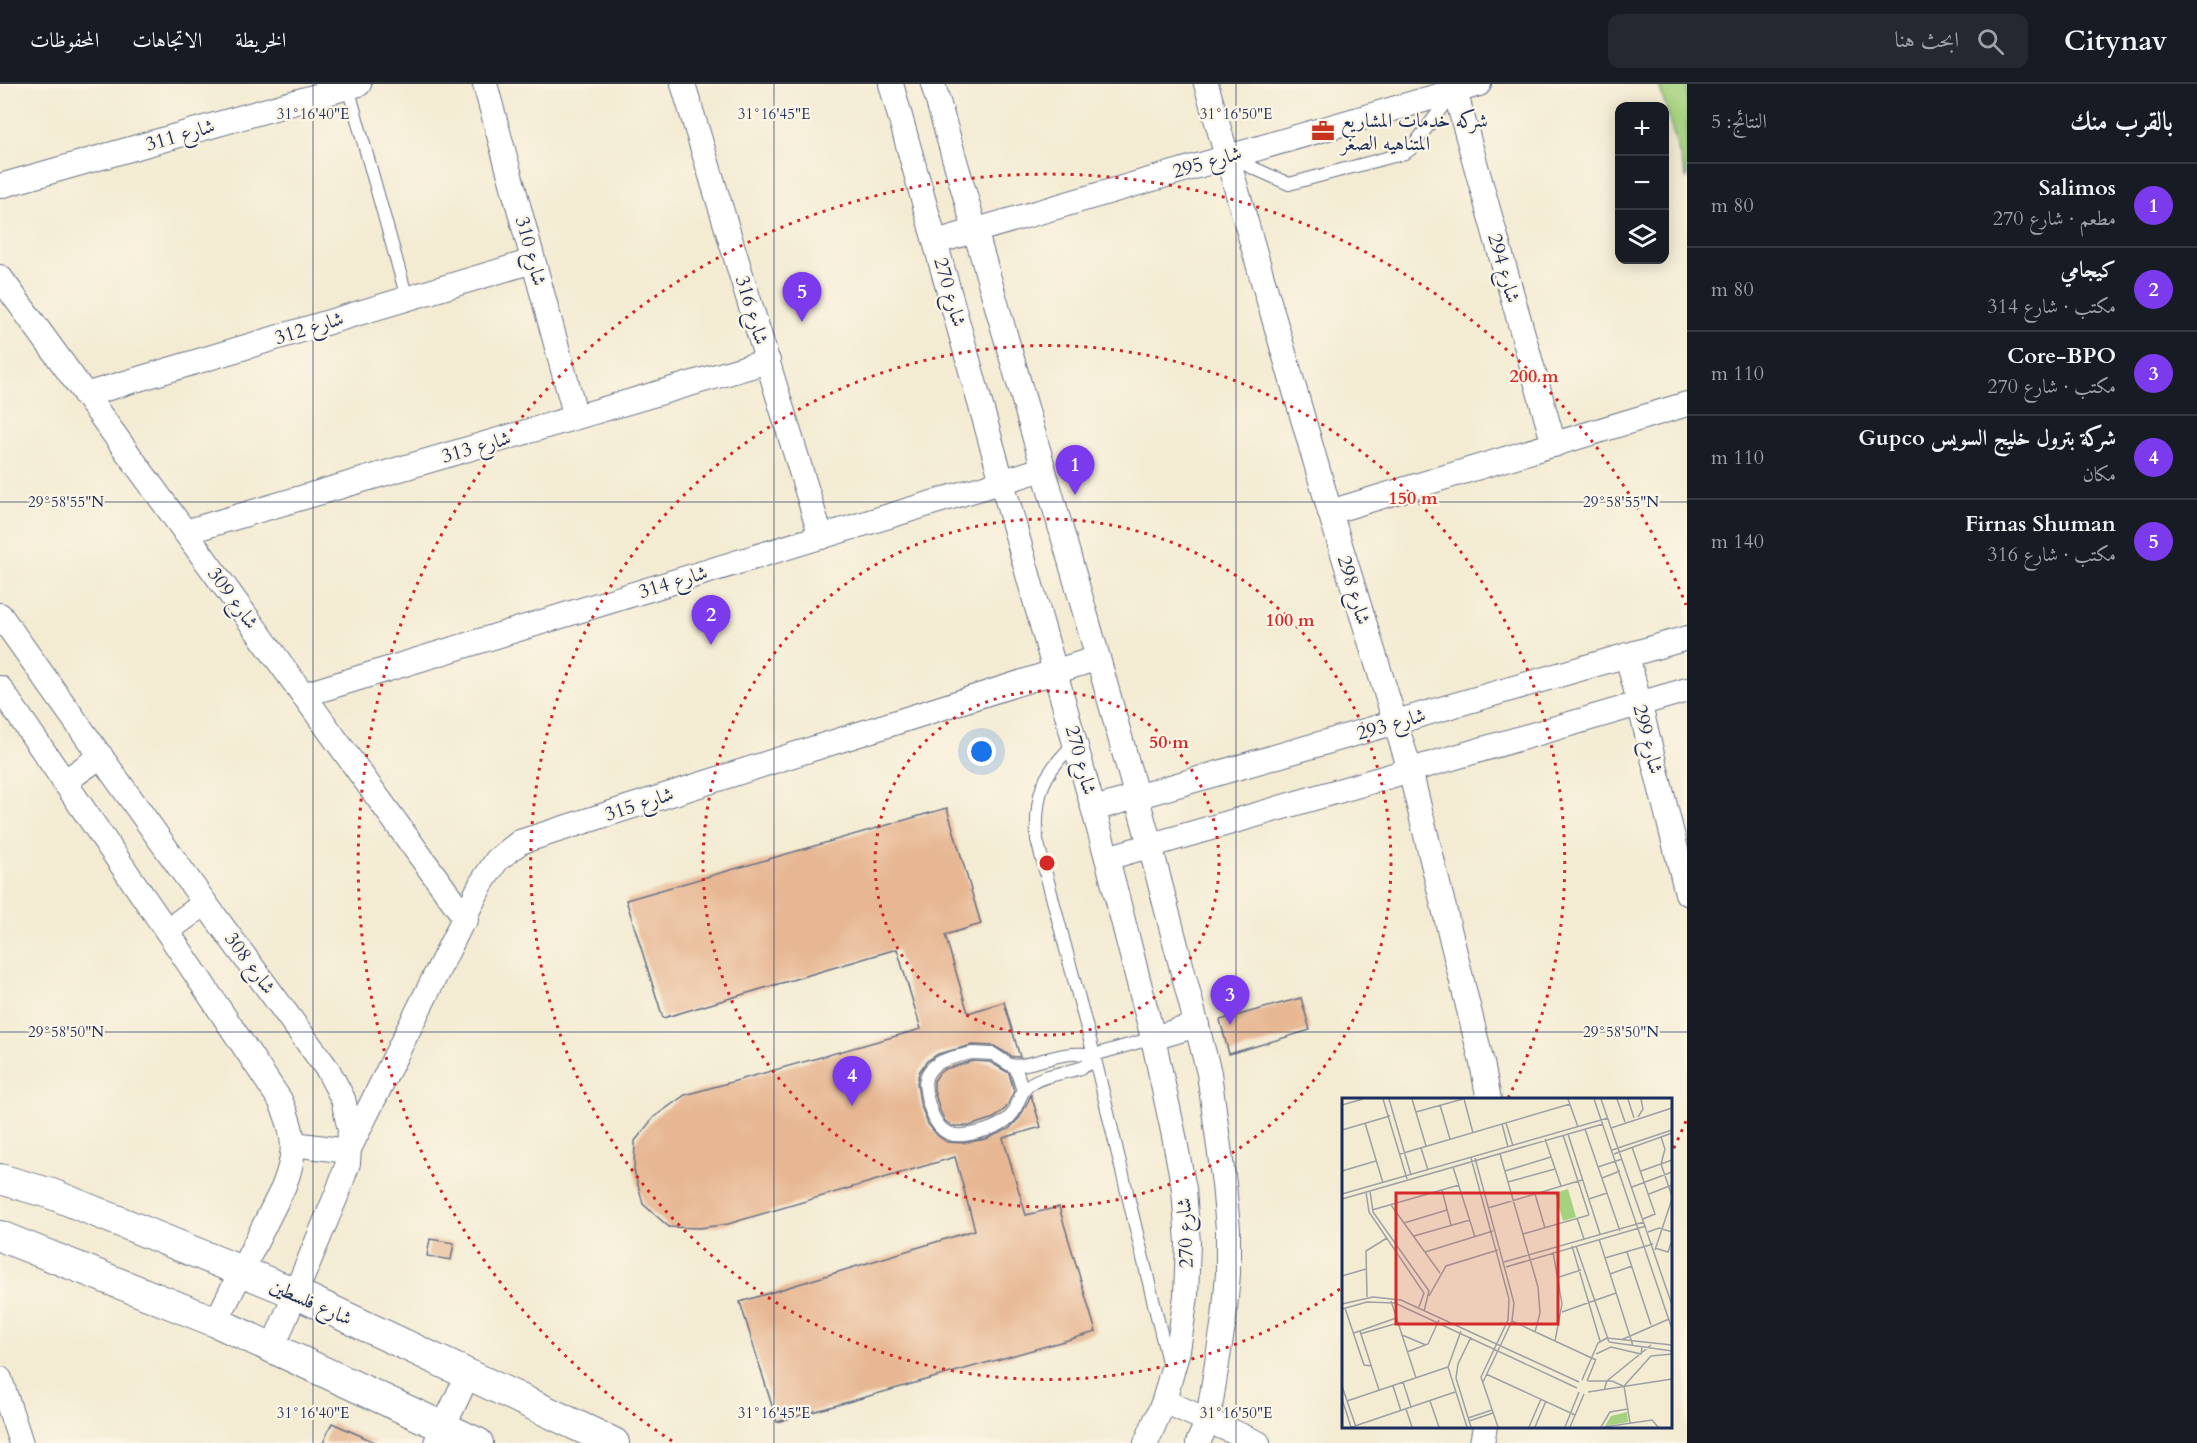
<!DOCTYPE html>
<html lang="ar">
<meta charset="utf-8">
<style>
body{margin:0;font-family:Cardo,Amiri,serif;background:#242831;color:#f1f3f6;direction:rtl}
.controls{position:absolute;right:18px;top:18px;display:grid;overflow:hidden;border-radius:12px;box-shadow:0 3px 15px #0003}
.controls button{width:54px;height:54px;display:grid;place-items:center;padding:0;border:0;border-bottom:2px solid #363941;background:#171b24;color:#f1f3f6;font:30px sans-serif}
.you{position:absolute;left:982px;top:668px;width:21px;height:21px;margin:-15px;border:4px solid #fff;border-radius:50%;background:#1a73e8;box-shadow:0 0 0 9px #1a73e833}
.badge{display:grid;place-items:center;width:39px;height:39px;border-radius:50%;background:#7c3aed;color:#fff;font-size:20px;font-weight:700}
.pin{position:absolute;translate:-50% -50px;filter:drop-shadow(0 2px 3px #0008)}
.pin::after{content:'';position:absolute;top:32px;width:21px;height:18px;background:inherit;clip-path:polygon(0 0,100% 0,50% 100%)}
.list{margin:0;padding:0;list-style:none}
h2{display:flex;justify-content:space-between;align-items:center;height:78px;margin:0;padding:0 24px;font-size:26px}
h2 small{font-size:20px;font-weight:400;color:#9ea1a6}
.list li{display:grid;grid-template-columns:39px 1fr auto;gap:18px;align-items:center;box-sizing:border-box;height:84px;padding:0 24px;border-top:2px solid #363941}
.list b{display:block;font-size:22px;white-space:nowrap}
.list p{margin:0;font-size:20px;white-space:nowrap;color:#9ea1a6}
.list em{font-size:20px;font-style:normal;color:#9ea1a6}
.icon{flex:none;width:33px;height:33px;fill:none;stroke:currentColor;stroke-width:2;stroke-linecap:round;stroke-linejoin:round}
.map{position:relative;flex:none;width:1687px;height:1359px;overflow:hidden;direction:ltr}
header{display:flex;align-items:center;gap:36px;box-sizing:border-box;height:84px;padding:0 30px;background:#171b24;border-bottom:2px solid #363941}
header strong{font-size:28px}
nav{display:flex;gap:33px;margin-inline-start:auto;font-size:21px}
.search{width:420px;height:54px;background:#242831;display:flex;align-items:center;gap:15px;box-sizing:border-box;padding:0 21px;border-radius:12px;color:#9ea1a6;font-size:22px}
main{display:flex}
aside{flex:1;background:#171b24}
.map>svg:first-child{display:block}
.green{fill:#a5d27f;stroke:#60806e;stroke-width:1.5}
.building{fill:#e7b793}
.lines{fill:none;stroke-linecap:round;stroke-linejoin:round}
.service-casing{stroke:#677187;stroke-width:14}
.minor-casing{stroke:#677187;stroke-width:26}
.tertiary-casing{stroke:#677187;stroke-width:32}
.service{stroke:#fff;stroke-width:12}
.minor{stroke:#fff;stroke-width:24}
.tertiary{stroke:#fff;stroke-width:30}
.ticks{fill:none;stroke:#1b2f5e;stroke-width:1.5;stroke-opacity:0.45}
.ring{fill:none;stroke:#d62828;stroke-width:3;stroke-dasharray:3 6}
.labels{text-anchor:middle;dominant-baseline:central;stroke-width:4.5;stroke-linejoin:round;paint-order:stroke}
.poi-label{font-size:20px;fill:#1b2f5e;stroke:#fcf5e5;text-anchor:start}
.street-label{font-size:20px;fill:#1b2f5e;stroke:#fcf5e5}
.inset-road{fill:none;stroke:#9da0a4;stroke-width:1.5}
.view{fill:#d62828;fill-opacity:0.15;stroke:#d62828;stroke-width:3}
.inset-edge{fill:none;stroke:#1b2f5e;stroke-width:3}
.ticks-label{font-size:15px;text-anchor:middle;fill:#1b2f5e;stroke:#fcf5e5;stroke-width:4.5;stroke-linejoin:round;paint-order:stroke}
.centre{fill:#d62828;stroke:#fcf5e5;stroke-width:3}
.ring-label{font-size:18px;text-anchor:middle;font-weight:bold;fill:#d62828;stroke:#fcf5e5;stroke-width:4.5;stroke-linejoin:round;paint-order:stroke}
</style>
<header>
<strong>Citynav</strong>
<div class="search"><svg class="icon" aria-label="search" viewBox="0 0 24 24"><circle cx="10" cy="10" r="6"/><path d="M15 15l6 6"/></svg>ابحث هنا</div>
<nav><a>الخريطة</a><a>الاتجاهات</a><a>المحفوظات</a></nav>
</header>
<main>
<aside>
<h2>بالقرب منك<small>النتائج: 5</small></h2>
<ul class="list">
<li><span class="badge">1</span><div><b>Salimos</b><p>مطعم · شارع 270</p></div><em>80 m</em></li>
<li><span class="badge">2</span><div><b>كيجامي</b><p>مكتب · شارع 314</p></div><em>80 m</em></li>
<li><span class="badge">3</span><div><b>Core-BPO</b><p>مكتب · شارع 270</p></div><em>110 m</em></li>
<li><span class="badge">4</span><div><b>شركة بترول خليج السويس Gupco</b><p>مكان</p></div><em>110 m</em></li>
<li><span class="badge">5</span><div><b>Firnas Shuman</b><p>مكتب · شارع 316</p></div><em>140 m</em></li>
</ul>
</aside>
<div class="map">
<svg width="1687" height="1359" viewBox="0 0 1687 1359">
<rect width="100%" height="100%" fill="#fcf5e5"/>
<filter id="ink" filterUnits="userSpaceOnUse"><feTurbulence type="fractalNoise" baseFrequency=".0167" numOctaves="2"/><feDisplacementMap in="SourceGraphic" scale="12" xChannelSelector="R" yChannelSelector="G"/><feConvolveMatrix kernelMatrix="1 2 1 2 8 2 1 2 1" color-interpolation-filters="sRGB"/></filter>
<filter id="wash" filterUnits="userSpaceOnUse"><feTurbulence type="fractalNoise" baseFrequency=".008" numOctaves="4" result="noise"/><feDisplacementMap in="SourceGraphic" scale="24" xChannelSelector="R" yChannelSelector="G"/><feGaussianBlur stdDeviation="1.35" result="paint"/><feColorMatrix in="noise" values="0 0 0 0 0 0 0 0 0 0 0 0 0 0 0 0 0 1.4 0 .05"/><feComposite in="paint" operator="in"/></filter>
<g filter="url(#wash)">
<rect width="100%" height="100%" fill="#f3ebd2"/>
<polygon class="green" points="1659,0 1687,0 1687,96"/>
<g id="blocks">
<g class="building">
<polygon points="947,724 981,840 945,851 968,929 1004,918 1020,973 1013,973 994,962 972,961 938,970 927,977 919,988 917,999 920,1019 928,1040 938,1052 947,1058 964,1059 986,1055 1009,1045 1020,1033 1031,1011 1041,1043 1003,1054 1026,1131 1059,1123 1096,1248 777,1338 740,1218 975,1146 955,1073 728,1140 700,1144 669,1143 643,1120 634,1086 635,1057 654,1033 685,1011 921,945 897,865 663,934 626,816"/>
<polygon points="1301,914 1310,946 1229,970 1220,936"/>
<polygon points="973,977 990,978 1009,989 1014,1007 1006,1024 994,1034 969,1042 952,1042 945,1037 940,1027 934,1006 934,997 939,989 945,985"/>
<polygon points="430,1155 454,1159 451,1176 427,1172"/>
<polygon points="332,1339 377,1359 323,1359"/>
</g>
</g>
</g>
<g filter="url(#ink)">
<use href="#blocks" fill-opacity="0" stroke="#677187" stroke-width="1.5"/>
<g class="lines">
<g class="service-casing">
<g id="service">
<polyline points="348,3 407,214"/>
<polyline points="1231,74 1289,100 1405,69 1411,65 1451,11"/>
<path d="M 1076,658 C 1042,690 1035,709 1037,756 L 1094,971 L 1169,1282"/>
<path d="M 972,969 L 993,970 L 1010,981 L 1015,982 C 1046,978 1060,966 1094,971 L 1087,981 L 1081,984 C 1065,989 1042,991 1029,1001 C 1019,1009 1019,1020 1013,1029 C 1004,1043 979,1049 964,1051 C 940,1054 933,1035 928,1017 C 925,1004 922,993 933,983 C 942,974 960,972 972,969 Z"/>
<polyline points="1094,971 1153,954"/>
<polyline points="1015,982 1023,1007"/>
</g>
</g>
<g class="minor-casing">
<g id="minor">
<polyline points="485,0 576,333"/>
<polyline points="683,0 821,453"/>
<polyline points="891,0 1107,774 1153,954 1174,1052 1184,1105 1188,1159 1186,1212 1178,1266 1164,1317 1146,1359"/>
<polyline points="933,0 1098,574 1150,761 1209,989 1224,1100 1228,1145 1228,1190 1224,1235 1208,1336 1198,1359"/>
<polyline points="1206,0 1330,428 1410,686 1482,979 1489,1016"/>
<polyline points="1455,7 1554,361"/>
<polyline points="0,102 359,0"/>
<polyline points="936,158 1479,0"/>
<polyline points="0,193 466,835"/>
<polyline points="85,311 533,177"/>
<polyline points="1330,428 1687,320"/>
<polyline points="185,448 768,277"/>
<polyline points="0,531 205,819 328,986 343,1015 350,1046 348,1079 337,1110 273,1263"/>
<polyline points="1627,571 1687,809"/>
<path d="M 0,604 L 167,847 L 280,1016 C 296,1050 297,1070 283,1104 L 216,1238"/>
<polyline points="303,611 1043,385"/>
<polyline points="64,698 101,672"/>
<polyline points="1094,725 1687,554"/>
<polyline points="1107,774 1687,606"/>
<polyline points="167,847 205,819"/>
<polyline points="1153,954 1197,941"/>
<polyline points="294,1060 348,1067 481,800 497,776 520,758 1098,574"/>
<polyline points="0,1295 21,1359"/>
<polyline points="1164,1317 1258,1359"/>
<polyline points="436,1359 468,1290"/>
<polyline points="1482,1359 1485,1342"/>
</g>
</g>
<g class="tertiary-casing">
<g id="tertiary">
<polyline points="0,1095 52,1110 295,1209 614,1359"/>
<polyline points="0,1152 216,1238 478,1359"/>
</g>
</g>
<use href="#service" class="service"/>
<use href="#minor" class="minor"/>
<use href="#tertiary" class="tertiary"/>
</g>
</g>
<path class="ticks" d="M 313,0 L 313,1359M 774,0 L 774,1359M 1236,0 L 1236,1359M 0,418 L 1687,418M 0,948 L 1687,948"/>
<g class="ring">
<circle cx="1047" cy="779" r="172"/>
<circle cx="1047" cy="779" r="344"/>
<path d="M1340 1205A517 517 0 1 1 1508 1014"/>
<path d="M1686 1037A689 689 0 0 1 1671 1070M672 1357A689 689 0 1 1 1686 521"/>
</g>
<defs>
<g id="office-bare" transform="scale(1.8)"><path d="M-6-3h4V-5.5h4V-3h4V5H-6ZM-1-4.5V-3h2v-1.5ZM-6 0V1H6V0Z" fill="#c8321e" stroke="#fcf5e5" stroke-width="2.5" paint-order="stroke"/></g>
</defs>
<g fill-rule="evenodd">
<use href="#office-bare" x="1323" y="47"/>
</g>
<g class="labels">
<g class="poi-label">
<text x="1341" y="36">شركه خدمات المشاريع<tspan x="1341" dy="23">المتناهيه الصغر</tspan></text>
</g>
<g class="street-label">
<text transform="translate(180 51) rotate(-16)">شارع 311</text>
<text transform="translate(1207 78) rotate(-16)">شارع 295</text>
<text transform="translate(531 167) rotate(75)">شارع 310</text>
<text transform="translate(1504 184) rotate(74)">شارع 294</text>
<text transform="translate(950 208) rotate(74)">شارع 270</text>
<text transform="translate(752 226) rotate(73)">شارع 316</text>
<text transform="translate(309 244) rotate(-17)">شارع 312</text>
<text transform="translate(476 363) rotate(-16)">شارع 313</text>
<text transform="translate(673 498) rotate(-17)">شارع 314</text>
<text transform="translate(1354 506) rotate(73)">شارع 298</text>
<text transform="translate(233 514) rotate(54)">شارع 309</text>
<text transform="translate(1391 640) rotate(-16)">شارع 293</text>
<text transform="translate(1648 655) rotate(76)">شارع 299</text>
<text transform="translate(1081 676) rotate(75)">شارع 270</text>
<text transform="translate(639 720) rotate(-18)">شارع 315</text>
<text transform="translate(250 879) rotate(54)">شارع 308</text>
<text transform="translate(1185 1149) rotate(-92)">شارع 270</text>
<text transform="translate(311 1218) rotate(24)">شارع فلسطين</text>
</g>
</g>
<g transform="translate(1342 1014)">
<rect width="330" height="330" fill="#f3ebd2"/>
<path d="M 226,91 L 234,119 L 221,123 L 213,95 ZM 285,314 L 286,324 L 263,328 L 269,318 Z" fill="#a5d27f"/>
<path class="inset-road" d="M 41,1 L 65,81M 47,1 L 69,77M 70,1 L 84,48M 122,1 L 131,35M 226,1 L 236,29M 252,1 L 330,231M 259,1 L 330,207M 275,1 L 283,24M 286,1 L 292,20M 0,7 L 21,1M 98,7 L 108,41M 74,14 L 121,1M 296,19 L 301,11 L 299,1M 23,25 L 41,85M 164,25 L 171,48M 160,26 L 166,49M 269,30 L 330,10M 243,31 L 278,133M 0,32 L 48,18M 226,36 L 258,136M 221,37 L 247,117M 319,39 L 323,51 L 319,66 L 330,98M 203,41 L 219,88M 290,49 L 313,116 L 301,121M 79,50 L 86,72M 270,52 L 330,32M 58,56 L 228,6M 158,56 L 196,189 L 198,215 L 193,234M 272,56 L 330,35M 129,60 L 167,201 L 166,222 L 139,279 L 156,329M 133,60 L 172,205 L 170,223 L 141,284M 111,69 L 133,139M 256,69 L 280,61M 0,73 L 34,63M 163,73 L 209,59M 299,73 L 330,62M 260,80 L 278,73M 166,84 L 213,71M 290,89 L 330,74M 100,92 L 109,127M 28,93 L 31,114 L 87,193 L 82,213M 24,94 L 27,114 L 82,195 L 77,209M 0,96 L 266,20M 193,96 L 203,130M 307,96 L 330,87M 0,101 L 261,26M 247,101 L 265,95M 49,107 L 98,175M 146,110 L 240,82M 30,112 L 117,87M 235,120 L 242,141M 62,125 L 105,112M 306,134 L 317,130 L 330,134M 181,136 L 247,117M 72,138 L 128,122M 257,141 L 291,248M 230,148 L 258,243M 234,148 L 267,244M 313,150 L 326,154 L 329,145M 313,152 L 330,101M 83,154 L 151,133M 211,154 L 220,206 L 213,243M 285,154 L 309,227M 263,160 L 311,146M 162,164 L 302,124M 164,169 L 304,128M 268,176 L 290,168M 0,178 L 24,171M 217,179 L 239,172M 87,198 L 104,168 L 156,152M 25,199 L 24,153 L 45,140M 49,203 L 74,280M 0,206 L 31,199 L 59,202 L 237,284M 3,210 L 22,267 L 30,268M 0,211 L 25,204 L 53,205 L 235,290M 220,214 L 274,195M 170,223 L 254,262M 18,233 L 37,292M 119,233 L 106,269 L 125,329M 12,235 L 54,220M 18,236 L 56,225M 60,237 L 84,247M 129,239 L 116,266 L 114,280 L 129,329M 265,240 L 330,247M 279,242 L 327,221M 267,244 L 330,253M 65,254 L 86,246 L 97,222M 254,256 L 269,249 L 299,256 L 300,249M 144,276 L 233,317M 240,282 L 256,245 L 265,240M 245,283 L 254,261M 246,283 L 270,283 L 281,288M 61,284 L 69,309M 0,288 L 14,329M 51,288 L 59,313M 282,288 L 309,258 L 330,256M 282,288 L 288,325M 262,292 L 265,283 L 309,247M 246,294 L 330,281M 0,301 L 9,329M 5,303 L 106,269M 88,303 L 97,329M 64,311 L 70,329M 126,320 L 150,312M 127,323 L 151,315M 10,329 L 113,294M 187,329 L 199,301M 193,329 L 204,303M 223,329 L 237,294M 228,329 L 242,296M 259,329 L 268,314 L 286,311M 262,329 L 310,322 L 316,329"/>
<path class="view" d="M 54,95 L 216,95 L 216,226 L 54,226 Z"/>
<rect width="330" height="330" class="inset-edge"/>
</g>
<g class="ticks-label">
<text x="313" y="35">31°16'40"E</text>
<text x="774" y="35">31°16'45"E</text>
<text x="1236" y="35">31°16'50"E</text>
<text x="66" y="423">29°58'55"N</text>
<text x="1621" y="423">29°58'55"N</text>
<text x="66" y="953">29°58'50"N</text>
<text x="1621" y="953">29°58'50"N</text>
<text x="313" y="1334">31°16'40"E</text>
<text x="774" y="1334">31°16'45"E</text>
<text x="1236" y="1334">31°16'50"E</text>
</g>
<circle cx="1047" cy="779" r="9" class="centre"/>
<g class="ring-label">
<text x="1534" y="298">200 m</text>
<text x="1413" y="420">150 m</text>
<text x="1290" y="542">100 m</text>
<text x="1169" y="664">50 m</text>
</g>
</svg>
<div class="controls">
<button>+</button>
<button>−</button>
<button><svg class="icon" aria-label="layers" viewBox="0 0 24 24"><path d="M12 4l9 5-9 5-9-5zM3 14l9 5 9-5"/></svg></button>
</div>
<div class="you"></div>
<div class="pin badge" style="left:1075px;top:411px">1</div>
<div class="pin badge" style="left:711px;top:561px">2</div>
<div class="pin badge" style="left:1230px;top:941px">3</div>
<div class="pin badge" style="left:852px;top:1022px">4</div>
<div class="pin badge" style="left:802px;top:238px">5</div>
</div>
</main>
